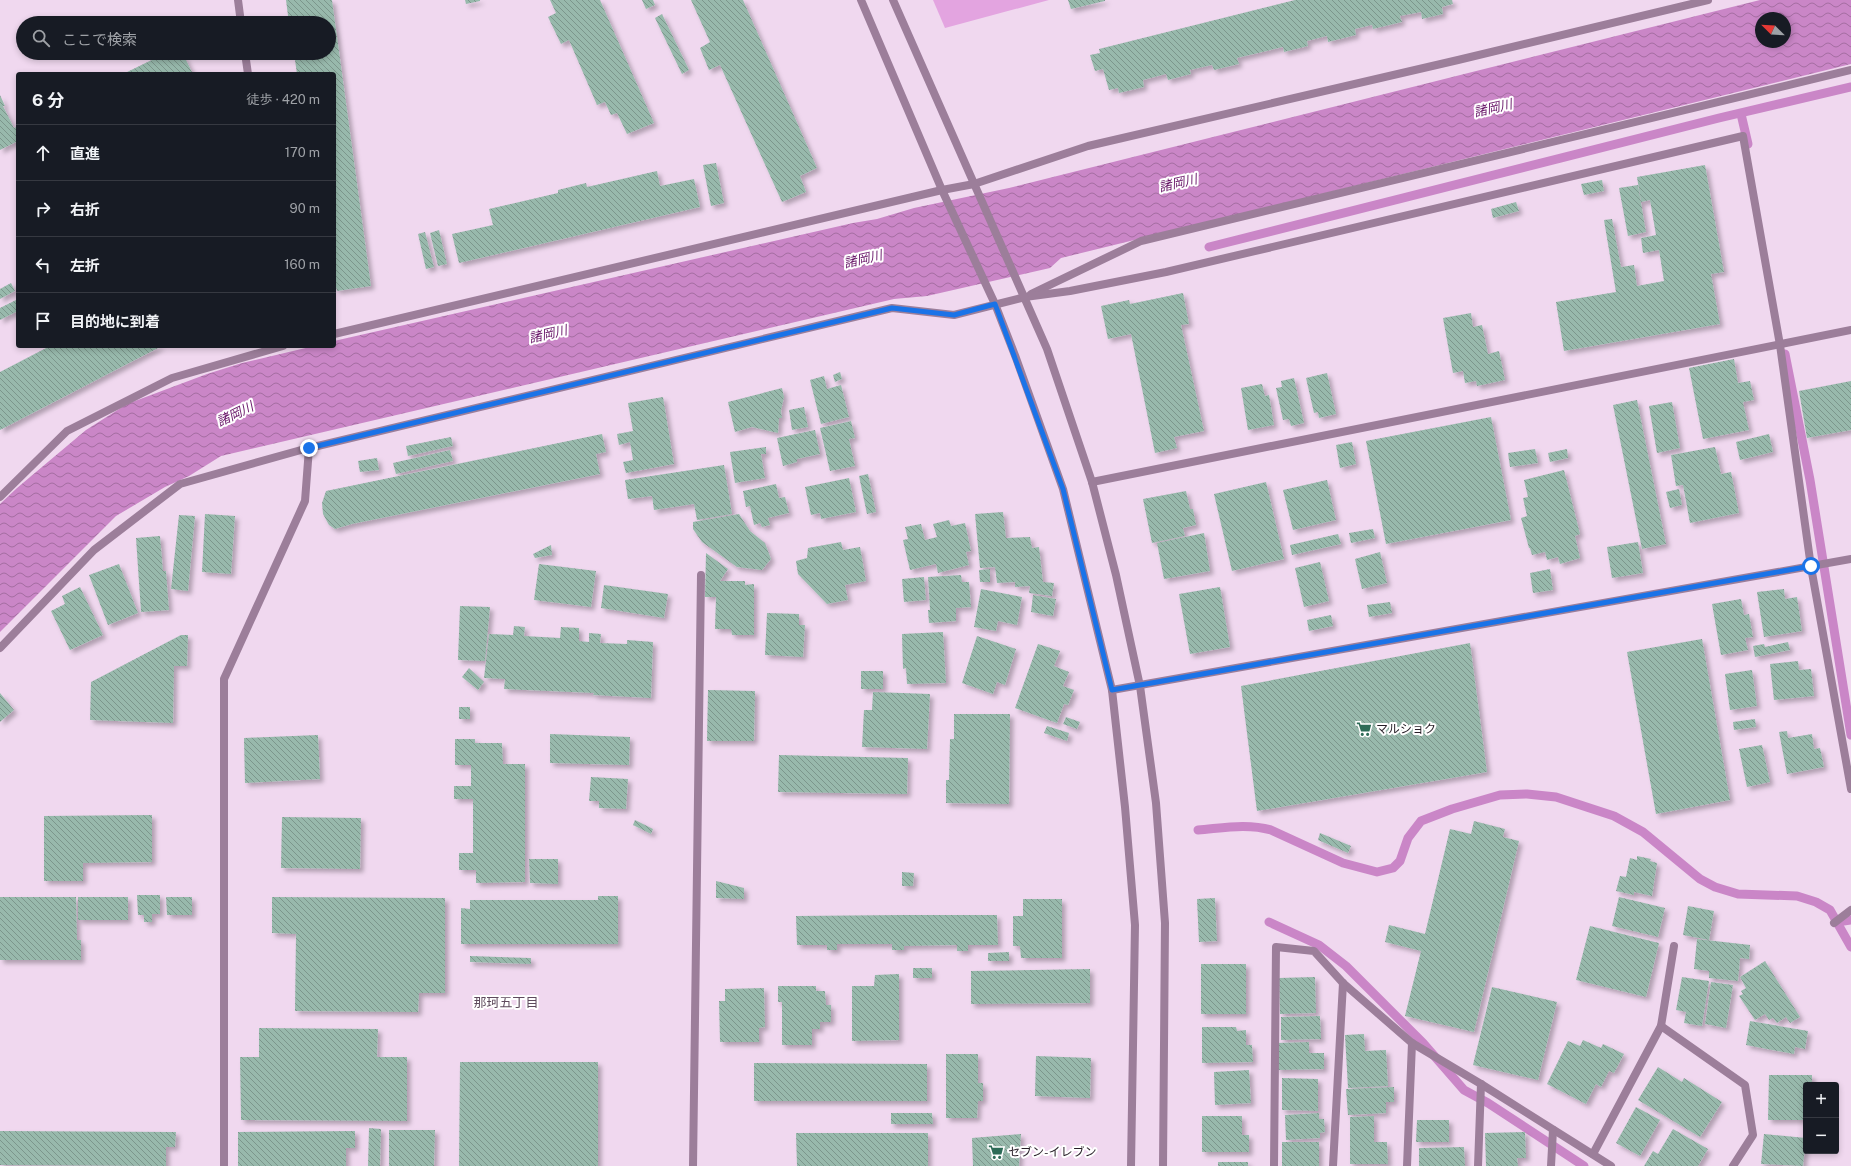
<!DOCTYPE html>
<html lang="ja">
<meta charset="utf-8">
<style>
body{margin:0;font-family:"Public Sans","Noto Sans JP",sans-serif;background:#242831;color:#f1f3f6}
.controls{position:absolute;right:12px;bottom:12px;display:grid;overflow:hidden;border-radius:4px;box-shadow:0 2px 6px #0003}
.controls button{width:36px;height:36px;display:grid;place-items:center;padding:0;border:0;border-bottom:1px solid #363941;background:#171b24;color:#f1f3f6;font:20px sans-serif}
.compass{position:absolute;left:1755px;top:12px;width:36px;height:36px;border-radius:50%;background:#171b24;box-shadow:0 2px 6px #0003;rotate:294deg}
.stop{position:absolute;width:12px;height:12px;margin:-9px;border:3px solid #1a73e8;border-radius:50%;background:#fff}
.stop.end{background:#1a73e8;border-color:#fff;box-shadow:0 1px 4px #0008}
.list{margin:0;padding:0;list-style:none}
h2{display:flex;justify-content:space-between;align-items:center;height:52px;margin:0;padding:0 16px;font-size:17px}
h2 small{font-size:13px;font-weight:400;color:#9ea1a6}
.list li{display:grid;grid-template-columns:26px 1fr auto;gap:12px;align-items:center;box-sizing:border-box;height:56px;padding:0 16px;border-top:1px solid #363941}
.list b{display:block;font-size:15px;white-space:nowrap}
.list em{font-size:13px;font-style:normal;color:#9ea1a6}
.icon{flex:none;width:22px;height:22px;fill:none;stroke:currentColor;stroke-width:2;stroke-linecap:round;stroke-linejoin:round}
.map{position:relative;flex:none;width:1851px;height:1166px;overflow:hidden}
.search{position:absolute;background:#171b24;box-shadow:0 2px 6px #0003;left:16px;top:16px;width:320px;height:44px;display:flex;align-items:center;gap:10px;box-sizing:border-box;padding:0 14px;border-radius:22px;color:#9ea1a6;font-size:15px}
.panel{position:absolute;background:#171b24;box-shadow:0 2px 6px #0003;left:16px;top:72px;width:320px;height:276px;border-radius:4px}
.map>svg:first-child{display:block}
.green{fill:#e3a4e0}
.water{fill:url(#water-waves);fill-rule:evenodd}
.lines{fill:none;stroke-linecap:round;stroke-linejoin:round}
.stream{stroke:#ca86c7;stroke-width:9}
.building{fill:url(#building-back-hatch);filter:url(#shadow)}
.minor{stroke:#9c7e9a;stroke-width:8}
.tertiary{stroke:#9c7e9a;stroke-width:8}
.route{stroke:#1a73e8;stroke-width:5}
.labels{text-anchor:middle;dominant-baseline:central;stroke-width:4;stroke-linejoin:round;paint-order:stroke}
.poi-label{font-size:12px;fill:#261d26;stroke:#fff;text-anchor:start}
.water-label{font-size:13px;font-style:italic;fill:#6a186a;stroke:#fff}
.neighbourhood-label{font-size:13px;fill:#5e4a5d;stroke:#fff}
</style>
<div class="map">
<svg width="1851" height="1166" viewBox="0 0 1851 1166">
<defs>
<pattern id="water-waves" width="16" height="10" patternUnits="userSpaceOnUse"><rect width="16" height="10" fill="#ca86c7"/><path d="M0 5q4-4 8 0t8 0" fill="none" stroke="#a46da1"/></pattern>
<pattern id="building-back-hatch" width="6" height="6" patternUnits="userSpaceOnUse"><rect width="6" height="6" fill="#98b9ac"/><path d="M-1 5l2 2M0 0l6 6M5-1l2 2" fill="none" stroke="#7c968c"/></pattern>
<filter id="shadow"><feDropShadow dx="3.5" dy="3.5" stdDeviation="2" flood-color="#0004"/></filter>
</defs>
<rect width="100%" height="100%" fill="#f0d8ef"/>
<polygon class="green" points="933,0 1049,0 945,28"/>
<path class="water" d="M 1760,0 L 1851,0 L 1851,64 L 1061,258 L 1050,268 L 927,296 L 894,299 L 221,456 L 189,476 L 165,487 L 116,516 L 0,632 L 0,504 L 17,488 L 86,430 L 127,404 L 207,374 L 242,363 L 314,346 L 334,346 L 334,341 L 853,223 L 877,219 L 914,208 L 1009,188 ZM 1761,18 L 1785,18 L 1785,42 L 1761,42 Z"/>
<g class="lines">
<g class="stream">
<polyline points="1741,114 1748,144"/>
<polyline points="1209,247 1719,118 1851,87"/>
<polyline points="1785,354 1810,480 1851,735"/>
<path d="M 1198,830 C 1223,828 1247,823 1271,830 L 1343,863 L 1377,872 L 1393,868 L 1400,861 L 1408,838 L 1421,821 L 1452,809 L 1500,795 L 1527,794 L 1556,797 L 1614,816 L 1643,832 L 1700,879 L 1715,887 L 1738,894 L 1797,896 L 1816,902 L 1830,910 L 1851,947"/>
<polyline points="1269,922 1319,945 1346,966 1423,1043 1464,1090 1488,1103 1584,1166"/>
<polyline points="1837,922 1851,920"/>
</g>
</g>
<g class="building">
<polygon points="286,0 332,0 371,286 337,291 336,287 334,288 334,74 297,74 294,53 329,53 329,23 289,23"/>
<polygon points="465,0 480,0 480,1 466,4"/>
<polygon points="550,0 600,0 654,123 627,134 617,113 611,115 605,102 597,105 569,40 561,44 548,17 556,13"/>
<polygon points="642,0 653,0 655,5 646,9"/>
<polygon points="691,0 743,0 817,168 800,176 806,192 782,202 720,65 709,70 700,48 710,42"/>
<polygon points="1068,0 1105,0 1105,1 1071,9"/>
<polygon points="1295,0 1452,0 1453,4 1442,7 1443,14 1422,19 1421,12 1400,16 1402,22 1373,29 1372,25 1355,29 1356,35 1328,42 1327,36 1307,41 1308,46 1284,52 1283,47 1237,58 1239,64 1214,70 1212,65 1190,70 1191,74 1168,80 1166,74 1143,80 1144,87 1119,93 1118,88 1109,90 1103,69 1095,71 1090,55 1100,53 1099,49"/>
<polygon points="662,14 689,70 682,74 655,18"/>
<polygon points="166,53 177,53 179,58 184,56 192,72 188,74 123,74"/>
<polygon points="0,95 5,106 3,106 14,128 18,126 18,146 16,142 0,150"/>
<polygon points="716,163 724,203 711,206 703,165"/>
<polygon points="1705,165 1724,272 1711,274 1720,324 1564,351 1556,302 1616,292 1604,220 1612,219 1621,267 1634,265 1637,286 1664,281 1659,250 1643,253 1641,238 1656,235 1650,200 1641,202 1637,177"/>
<polygon points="657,171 660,186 694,179 700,207 459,263 452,234 493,225 489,209 558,193 558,190 586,183 587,187"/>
<polygon points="1602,180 1604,191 1584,195 1581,184"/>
<polygon points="1638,185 1646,232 1628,236 1619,188"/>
<polygon points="1516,202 1519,211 1493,218 1491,209"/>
<polygon points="439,230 447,264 438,266 430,233"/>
<polygon points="425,232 434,267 426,269 418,234"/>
<polygon points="11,283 15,291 0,299 0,289"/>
<polygon points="1183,293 1189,324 1181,325 1204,431 1174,437 1177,448 1155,453 1131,334 1108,339 1101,306 1129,300 1130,304"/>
<polygon points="18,299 18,311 0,320 0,308"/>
<polygon points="1471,313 1473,327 1482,325 1488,354 1499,351 1505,380 1477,386 1476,381 1465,383 1463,371 1453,373 1443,318"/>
<polygon points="50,346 162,346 0,430 0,372"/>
<polygon points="1734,359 1738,383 1750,381 1754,400 1743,402 1749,430 1703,439 1689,368"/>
<polygon points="840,372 842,379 835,382 833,375"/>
<polygon points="1327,373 1336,414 1319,418 1318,412 1314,413 1306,378"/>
<polygon points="824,376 827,389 841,385 849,417 821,424 810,380"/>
<polygon points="1294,378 1304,423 1291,426 1289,419 1283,420 1276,388 1282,387 1281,381"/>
<polygon points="1851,381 1851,430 1807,438 1799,391"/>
<polygon points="1262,384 1265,396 1269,395 1274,425 1248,430 1241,388"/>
<polygon points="782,388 784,397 781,411 782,418 779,418 778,433 752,427 735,432 728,402"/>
<polygon points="663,397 674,464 626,473 623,462 633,460 630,442 619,445 617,434 633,431 628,403"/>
<polygon points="1637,400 1666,544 1642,549 1613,405"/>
<polygon points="1672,402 1680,448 1657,453 1649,406"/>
<polygon points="804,407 808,427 792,430 789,410"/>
<polygon points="1491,417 1511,520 1386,544 1366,441"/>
<polygon points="851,421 855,438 849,439 855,466 830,471 820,428"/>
<polygon points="815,430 820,454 797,459 797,462 783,466 777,438"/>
<polygon points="602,434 606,452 596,454 600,474 352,524 335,529 329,525 323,514 322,503 326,491"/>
<polygon points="1769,434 1773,452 1740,460 1736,442"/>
<polygon points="451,437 453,446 408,456 406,446"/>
<polygon points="1352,442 1356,464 1340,468 1336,445"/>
<polygon points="766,447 766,454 761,454 765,478 735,483 730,452"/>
<polygon points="1715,447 1721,474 1731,472 1739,513 1690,523 1683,485 1676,486 1671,455"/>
<polygon points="1535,449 1538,463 1510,467 1508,453"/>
<polygon points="1567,449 1568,458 1550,462 1548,453"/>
<polygon points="450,450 453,461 396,474 393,463"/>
<polygon points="377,458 379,470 360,472 358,461"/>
<polygon points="724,465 732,514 697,520 694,504 654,510 652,496 628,499 625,480"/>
<polygon points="1564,470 1580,534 1575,536 1580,558 1560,564 1558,557 1547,560 1545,552 1532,555 1530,548 1529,548 1521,518 1527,516 1523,498 1528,497 1524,480"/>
<polygon points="868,474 876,512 867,514 859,476"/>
<polygon points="849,478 856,512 821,519 820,513 811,515 805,487"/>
<polygon points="1327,480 1336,520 1293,530 1283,490"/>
<polygon points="1266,482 1284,559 1232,571 1214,494"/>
<polygon points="776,484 779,498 785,497 789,513 768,518 770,525 762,527 760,523 754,525 750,506 746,507 743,491"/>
<polygon points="1679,489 1682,505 1670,508 1666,492"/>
<polygon points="1186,491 1190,509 1193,509 1196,525 1183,528 1185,536 1152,543 1143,499"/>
<polygon points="1003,512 1006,538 1030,537 1032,548 1039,547 1043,582 1054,583 1052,596 1029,593 1030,586 1015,587 1015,582 997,583 995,567 980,568 975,514"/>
<polygon points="205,514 235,516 231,574 202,572"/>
<polygon points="739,514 750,531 765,543 771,559 762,570 737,567 702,542 693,529 693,522"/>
<polygon points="179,515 195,516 188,591 171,589"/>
<polygon points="949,520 951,526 965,523 971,551 966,552 969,565 938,573 936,564 910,570 903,540 908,539 905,527 921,524 925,540 937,537 933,524"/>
<polygon points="1373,529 1375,538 1351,543 1349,533"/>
<polygon points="1204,533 1210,571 1164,579 1157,543"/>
<polygon points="1338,534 1341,544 1292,555 1290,545"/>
<polygon points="160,536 163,571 166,571 169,610 141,612 136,538"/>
<polygon points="841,542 843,550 860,547 866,581 845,585 848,600 827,604 798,574 796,561 807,558 808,548"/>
<polygon points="1638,542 1643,573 1612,578 1607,547"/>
<polygon points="551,545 552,555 535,558 533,554"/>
<polygon points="1380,552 1387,583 1362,589 1355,559"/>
<polygon points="706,553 728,569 720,581 745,581 745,585 754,584 754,635 732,635 731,629 715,629 716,597 705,597"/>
<polygon points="1320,562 1329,601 1304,607 1295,568"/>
<polygon points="119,564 138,613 108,625 89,575"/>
<polygon points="539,564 596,571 591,607 534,600"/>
<polygon points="990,569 990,582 980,582 979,570"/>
<polygon points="1550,569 1553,590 1533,593 1530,573"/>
<polygon points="961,575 962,582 969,582 971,607 956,608 956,621 929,623 928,610 930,610 928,577"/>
<polygon points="924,577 926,600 904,602 902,579"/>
<polygon points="604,585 668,594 664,618 601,608"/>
<polygon points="80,587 103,635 70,650 51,611 65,604 62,596"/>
<polygon points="1220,587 1230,647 1190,654 1179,594"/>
<polygon points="981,589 1022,597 1017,625 998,621 996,631 974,627"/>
<polygon points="1784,589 1785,599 1797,597 1802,631 1764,637 1757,592"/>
<polygon points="1033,595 1056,599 1053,616 1031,612"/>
<polygon points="1741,599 1744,615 1749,614 1753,637 1745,638 1748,650 1721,655 1712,604"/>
<polygon points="1390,602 1392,613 1369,617 1367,605"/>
<polygon points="460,606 490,607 485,661 458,660"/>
<polygon points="767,613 799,614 799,625 805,625 803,657 765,655"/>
<polygon points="1331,615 1333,626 1309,631 1307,620"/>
<polygon points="514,626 525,627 524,636 560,638 561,627 579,628 579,641 589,642 589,633 601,634 600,643 627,644 627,640 653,642 651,698 593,695 594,693 504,689 505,679 484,678 489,634 513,635"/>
<polygon points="943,632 946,683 907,684 906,668 903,669 902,634"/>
<polygon points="181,635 188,635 187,666 174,666 173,723 90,720 91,682"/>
<polygon points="977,636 1016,649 1005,685 997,682 993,694 962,683"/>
<polygon points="1702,639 1730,800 1656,814 1627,652"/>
<polygon points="1788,642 1790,650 1755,657 1753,646 1764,644 1765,647"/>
<polygon points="1470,643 1487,772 1257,811 1241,686"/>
<polygon points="1038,644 1060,651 1054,666 1069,672 1063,686 1074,690 1068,705 1064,704 1057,723 1015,708"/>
<polygon points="1798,661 1799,670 1811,669 1814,696 1774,700 1770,664"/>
<polygon points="469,668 484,682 478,690 462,677"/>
<polygon points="1752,670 1757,706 1730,710 1725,674"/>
<rect x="861" y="671" width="22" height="18"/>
<polygon points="708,690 755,691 754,741 707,741"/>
<polygon points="873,692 930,694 927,749 862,747 864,710 872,710"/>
<polygon points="0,693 14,710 0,722"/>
<rect x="459" y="707" width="11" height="12"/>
<polygon points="954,714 1010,714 1009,804 946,803 946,780 949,780 950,739 954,739"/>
<polygon points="1066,717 1080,722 1077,729 1063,724"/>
<polygon points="1755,719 1756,727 1734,730 1733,722"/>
<polygon points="1047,726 1069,733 1067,741 1044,733"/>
<polygon points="1787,731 1788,738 1812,734 1814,749 1820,748 1824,767 1787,774 1779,732"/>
<polygon points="550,734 630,737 629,765 550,763"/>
<polygon points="318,735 320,779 245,783 244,738"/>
<polygon points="455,739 475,739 475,743 502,743 503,764 525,764 525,882 476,883 476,870 459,870 459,853 473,853 473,799 454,799 454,786 471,786 471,765 455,765"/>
<polygon points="1762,745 1770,782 1747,787 1739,749"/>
<polygon points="779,755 908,758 907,794 778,792"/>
<polygon points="591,777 628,779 626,809 599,808 599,801 589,801"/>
<polygon points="152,815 152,862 83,863 83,881 44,881 44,816"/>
<polygon points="282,817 361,818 360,869 281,868"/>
<polygon points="635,820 653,829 651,834 633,825"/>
<polygon points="1474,821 1505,829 1503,837 1519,841 1474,1032 1405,1016 1421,951 1385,942 1389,925 1425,934 1450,829 1471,834"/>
<polygon points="1320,833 1351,846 1348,853 1318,840"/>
<polygon points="1637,856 1651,859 1650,861 1657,863 1652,896 1634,892 1634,895 1616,891 1620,876 1626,877 1630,858 1637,860"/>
<polygon points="529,859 558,859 558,884 530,883"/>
<polygon points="902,872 914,873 913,886 902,886"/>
<polygon points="716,881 744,888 744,899 716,898"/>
<polygon points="137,895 160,895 160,914 152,914 152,922 144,922 144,915 138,915"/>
<polygon points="598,896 618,896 618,944 461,944 461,908 470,909 470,900 598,900"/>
<polygon points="0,897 76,897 77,940 81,940 81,960 0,960"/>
<rect x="78" y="897" width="50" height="23"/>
<polygon points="166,897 192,897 192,915 167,915"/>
<polygon points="272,897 445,898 445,993 419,993 418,1012 295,1011 296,934 272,933"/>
<polygon points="1619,897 1665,908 1658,937 1612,926"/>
<polygon points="1215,898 1217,941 1199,942 1197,899"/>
<polygon points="1023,899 1062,899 1062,958 1021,958 1020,946 1013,946 1013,916 1023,916"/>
<polygon points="1688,906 1714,911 1709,940 1683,935"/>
<polygon points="905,915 997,915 998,945 968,945 968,951 957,951 957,945 904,946 904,950 892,950 892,944 837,944 837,950 827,950 827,945 797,945 796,916"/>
<polygon points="1590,926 1659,943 1646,997 1576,980"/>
<polygon points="1697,939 1750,945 1749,959 1740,958 1738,981 1709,978 1709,971 1694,969"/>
<polygon points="1009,952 1009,961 988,961 988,953"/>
<polygon points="470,956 531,958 531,964 470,962"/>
<polygon points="1765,961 1800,1017 1790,1023 1786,1017 1777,1023 1773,1018 1769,1020 1765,1014 1755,1020 1739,996 1743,994 1741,991 1746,988 1740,977"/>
<rect x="1201" y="964" width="45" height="50"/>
<rect x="913" y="968" width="19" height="10"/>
<polygon points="1090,969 1090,1003 971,1004 971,971"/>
<polygon points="899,974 899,1040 852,1041 852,986 874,986 875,975"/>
<polygon points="1315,977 1316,1013 1280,1014 1279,978"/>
<polygon points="1682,977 1709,981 1702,1026 1684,1023 1686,1012 1676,1010"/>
<polygon points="1711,982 1733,985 1726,1028 1705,1024"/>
<polygon points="778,986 816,986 816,991 825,991 826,1005 831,1005 831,1022 820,1022 820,1029 812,1029 812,1045 782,1045 782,1002 778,1002"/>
<polygon points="1492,987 1557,1002 1538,1080 1473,1065"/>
<polygon points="764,988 765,1027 759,1028 759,1042 720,1042 719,1001 725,1001 725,989"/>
<polygon points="1320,1016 1321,1039 1281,1040 1281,1017"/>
<polygon points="1750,1021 1808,1031 1805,1049 1795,1047 1794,1054 1746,1045"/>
<polygon points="1202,1027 1236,1027 1237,1031 1246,1030 1246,1045 1252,1045 1253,1062 1202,1063"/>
<polygon points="259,1028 378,1029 377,1057 407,1057 407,1121 241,1120 240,1057 259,1057"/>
<polygon points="1364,1034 1365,1051 1386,1050 1388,1086 1348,1088 1345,1035"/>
<polygon points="1583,1040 1601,1048 1603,1044 1624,1054 1614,1073 1609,1071 1601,1087 1596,1084 1586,1104 1547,1084 1568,1041 1580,1046"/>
<polygon points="1309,1042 1309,1053 1324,1053 1324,1069 1277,1070 1276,1043"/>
<polygon points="946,1054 978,1054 978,1083 983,1083 983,1101 978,1101 977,1118 946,1118"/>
<polygon points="1036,1056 1091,1058 1090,1098 1035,1096"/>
<polygon points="460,1062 598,1062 598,1166 459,1166"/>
<polygon points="754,1063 927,1064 927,1101 754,1101"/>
<polygon points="1658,1067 1682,1082 1684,1078 1722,1102 1700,1137 1638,1100"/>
<polygon points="1249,1070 1251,1103 1215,1105 1214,1072"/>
<polygon points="1769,1075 1812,1075 1812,1085 1806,1085 1806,1120 1768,1120"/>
<polygon points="1282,1078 1318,1079 1318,1111 1282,1110"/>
<polygon points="1394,1087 1394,1102 1386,1102 1386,1113 1348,1115 1346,1089"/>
<polygon points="1636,1107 1660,1120 1640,1156 1616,1143"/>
<polygon points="891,1113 932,1113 933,1124 891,1124"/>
<polygon points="1319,1113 1319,1119 1324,1119 1325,1132 1320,1133 1320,1138 1286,1140 1285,1115"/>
<polygon points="1202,1116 1242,1116 1242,1135 1249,1135 1249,1152 1202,1152"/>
<polygon points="1374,1116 1374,1142 1387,1142 1388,1164 1350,1164 1350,1117"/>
<polygon points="1417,1120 1449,1120 1449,1142 1416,1142"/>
<polygon points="369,1128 381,1129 380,1166 368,1166"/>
<polygon points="1673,1129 1708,1149 1698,1166 1644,1166 1653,1151 1658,1154"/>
<polygon points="389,1130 435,1130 434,1166 389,1166"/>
<polygon points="0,1131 176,1132 175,1147 166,1147 166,1166 0,1165"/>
<polygon points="355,1131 355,1148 346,1148 346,1166 238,1166 238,1132"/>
<polygon points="1525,1132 1526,1158 1517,1158 1518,1166 1486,1166 1485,1133"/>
<polygon points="796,1133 928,1133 928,1166 797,1166"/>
<polygon points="1021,1134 1019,1166 973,1166 972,1138"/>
<polygon points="1764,1134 1806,1138 1803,1166 1761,1164"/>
<rect x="1282" y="1142" width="37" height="24"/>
<polygon points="1464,1147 1465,1166 1419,1166 1419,1148"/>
<rect x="1218" y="1162" width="30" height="4"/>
</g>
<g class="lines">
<g class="minor">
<polyline points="238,0 241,23"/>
<polyline points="245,53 248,74"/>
<polyline points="1031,294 1141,241 1851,70"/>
<polyline points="334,334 942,190 974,184 1088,146 1458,60 1708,0"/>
<polyline points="1092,482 1851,330"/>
<polyline points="0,497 67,431 172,378 283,346"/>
<polyline points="0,648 94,550 180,484 301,450 892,308 954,315 1025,297 1070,291 1166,272 1743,136 1780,345 1811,567 1851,789"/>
<polyline points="1834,923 1851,910"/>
<polyline points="1661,1026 1674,946"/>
<polyline points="1593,1154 1661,1026 1745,1085 1753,1135 1733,1166"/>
<polyline points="224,1166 224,679 305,501 309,448"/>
<polyline points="693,1166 701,575"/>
<polyline points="1274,1166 1276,947 1314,951 1343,983 1412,1043 1481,1084 1611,1166"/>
<polyline points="1333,1166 1343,983"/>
<polyline points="1407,1166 1412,1043"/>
<polyline points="1478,1166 1481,1084"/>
<polyline points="1551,1166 1553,1130"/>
</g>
<g class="tertiary">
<polyline points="861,0 942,190 995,304 1016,358 1063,489 1112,690 1125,807 1135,925 1131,1166"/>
<polyline points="893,0 1047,349 1092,482 1116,575 1140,686 1156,803 1165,923 1163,1166"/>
<polyline points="1112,690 1851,559"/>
</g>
</g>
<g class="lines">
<polyline class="route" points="309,448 892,308 954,315 995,304 1063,489 1112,690 1811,566"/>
</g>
<defs>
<g id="supermarket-bare" transform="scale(1.2)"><path d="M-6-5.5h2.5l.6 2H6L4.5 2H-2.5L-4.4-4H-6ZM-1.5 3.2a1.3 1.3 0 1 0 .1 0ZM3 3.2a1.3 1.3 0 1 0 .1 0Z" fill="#2d6b57" stroke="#fff" stroke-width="2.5" paint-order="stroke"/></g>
</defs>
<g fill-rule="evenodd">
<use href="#supermarket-bare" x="1364" y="729"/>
<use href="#supermarket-bare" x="996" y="1152"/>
</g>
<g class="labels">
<g class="poi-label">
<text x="1376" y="729">マルショク</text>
<text x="1008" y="1152">セブン-イレブン</text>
</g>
<g class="water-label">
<text transform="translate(1493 108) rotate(-13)">諸岡川</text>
<text transform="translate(1178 183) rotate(-13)">諸岡川</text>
<text transform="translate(863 259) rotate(-13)">諸岡川</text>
<text transform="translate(548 334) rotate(-13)">諸岡川</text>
<text transform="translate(235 414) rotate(-26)">諸岡川</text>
</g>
<g class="neighbourhood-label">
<text x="506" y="1002">那珂五丁目</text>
</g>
</g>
</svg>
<div class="controls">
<button>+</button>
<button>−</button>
</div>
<svg class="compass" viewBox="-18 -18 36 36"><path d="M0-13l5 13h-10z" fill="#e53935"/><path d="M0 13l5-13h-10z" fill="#9ea1a6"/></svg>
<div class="stop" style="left:1811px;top:566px"></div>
<div class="stop end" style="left:309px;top:448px"></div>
<div class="search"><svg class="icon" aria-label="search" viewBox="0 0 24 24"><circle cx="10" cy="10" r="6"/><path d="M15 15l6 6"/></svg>ここで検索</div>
<section class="panel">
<h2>6 分<small>徒歩 · 420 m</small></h2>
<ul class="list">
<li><svg class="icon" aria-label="ahead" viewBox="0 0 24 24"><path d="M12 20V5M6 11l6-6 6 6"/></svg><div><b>直進</b></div><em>170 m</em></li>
<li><svg class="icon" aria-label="right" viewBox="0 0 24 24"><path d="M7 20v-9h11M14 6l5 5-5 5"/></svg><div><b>右折</b></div><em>90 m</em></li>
<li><svg class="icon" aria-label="left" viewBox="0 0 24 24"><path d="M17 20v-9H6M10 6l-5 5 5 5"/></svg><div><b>左折</b></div><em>160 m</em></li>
<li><svg class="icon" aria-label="arrive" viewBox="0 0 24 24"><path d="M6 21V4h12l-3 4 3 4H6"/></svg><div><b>目的地に到着</b></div></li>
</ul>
</section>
</div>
